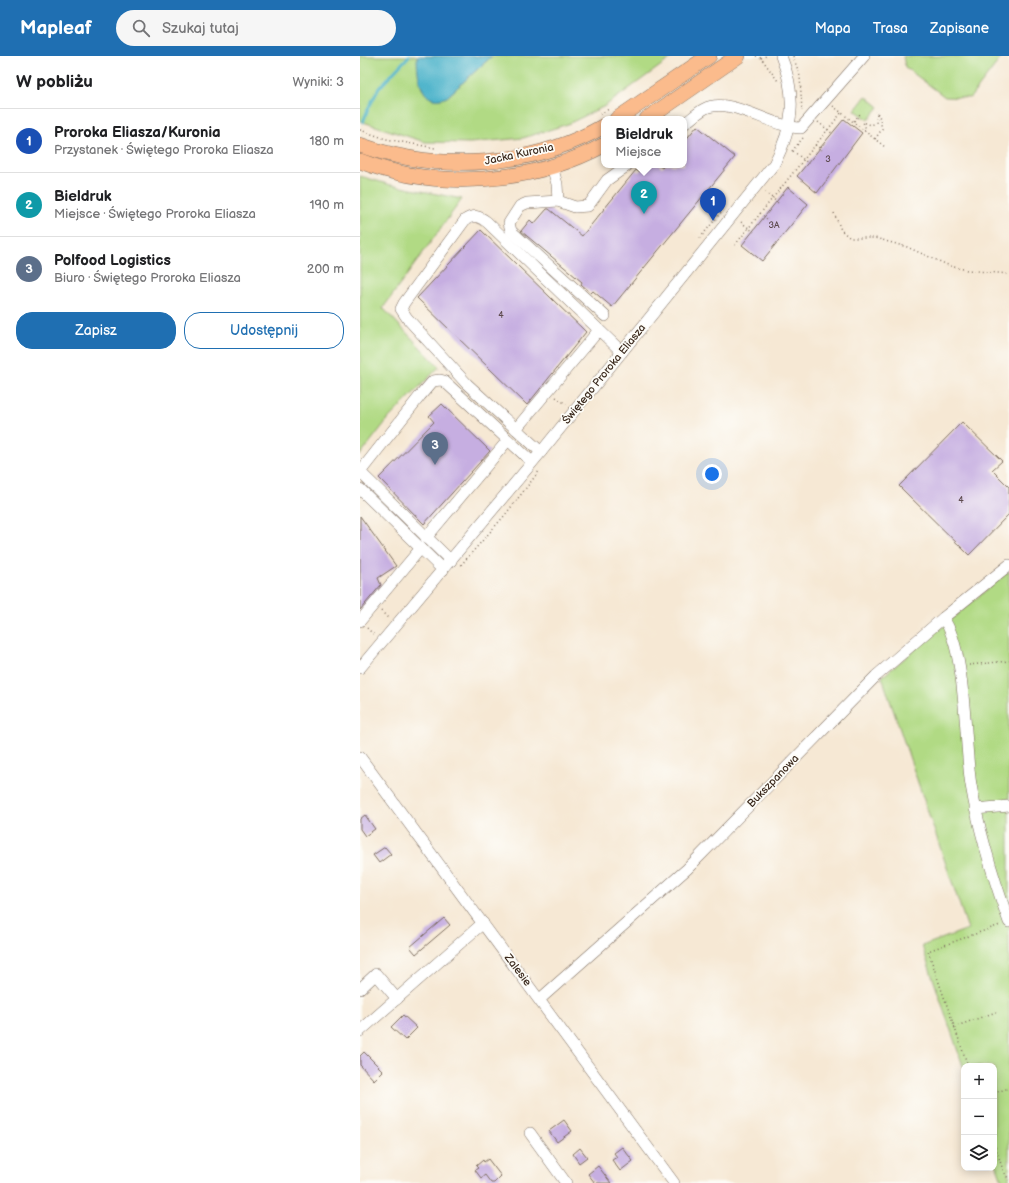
<!DOCTYPE html>
<html lang="pl">
<meta charset="utf-8">
<style>
body{margin:0;font-family:"Balsamiq Sans",sans-serif;background:#f6f6f6;color:#202124}
.controls{position:absolute;right:12px;bottom:12px;display:grid;overflow:hidden;border-radius:8px;box-shadow:0 2px 10px #0003}
.controls button{width:36px;height:36px;display:grid;place-items:center;padding:0;border:0;border-bottom:1px solid #e0e0e0;background:#fff;color:#202124;font:20px sans-serif}
.you{position:absolute;left:352px;top:418px;width:14px;height:14px;margin:-10px;border:3px solid #fff;border-radius:50%;background:#1a73e8;box-shadow:0 0 0 6px #1a73e833}
.badge{display:grid;place-items:center;width:26px;height:26px;border-radius:50%;background:#1f6fb2;color:#fff;font-size:13px;font-weight:700}
.pin{position:absolute;translate:-50% -33px;filter:drop-shadow(0 1px 2px #0008)}
.pin::after{content:'';position:absolute;top:21px;width:14px;height:12px;background:inherit;clip-path:polygon(0 0,100% 0,50% 100%)}
.popup{position:absolute;left:241px;top:60px;width:86px;height:52px;box-sizing:border-box;display:grid;place-content:center;border-radius:8px;background:#fff;filter:drop-shadow(0 1px 3px #0005);font-size:13px;white-space:nowrap;color:#757577}
.popup b{font-size:15px;color:#202124}
.popup::after{content:'';position:absolute;left:50%;top:100%;margin-left:-8px;border:8px solid transparent;border-top-color:#fff}
.list{margin:0;padding:0;list-style:none}
h2{display:flex;justify-content:space-between;align-items:center;height:52px;margin:0;padding:0 16px;font-size:17px}
h2 small{font-size:13px;font-weight:400;color:#757577}
.list li{display:grid;grid-template-columns:26px 1fr auto;gap:12px;align-items:center;box-sizing:border-box;height:64px;padding:0 16px;border-top:1px solid #e0e0e0}
.list b{display:block;font-size:15px;white-space:nowrap}
.list p{margin:0;font-size:13px;white-space:nowrap;color:#757577}
.list em{font-size:13px;font-style:normal;color:#757577}
.actions{display:flex;gap:8px;padding:12px 16px}
.actions a{flex:1;padding:9px 0;border:1px solid #1f6fb2;border-radius:16px;text-align:center;font-size:14px;color:#1f6fb2}
.actions .main{background:#1f6fb2;color:#fff}
.icon{flex:none;width:22px;height:22px;fill:none;stroke:currentColor;stroke-width:2;stroke-linecap:round;stroke-linejoin:round}
.map{position:relative;flex:none;width:649px;height:1127px;overflow:hidden}
header{display:flex;align-items:center;gap:24px;box-sizing:border-box;height:56px;padding:0 20px;background:#1f6fb2;color:#fff}
header strong{font-size:19px}
nav{display:flex;gap:22px;margin-inline-start:auto;font-size:14px}
.search{width:280px;height:36px;background:#f6f6f6;display:flex;align-items:center;gap:10px;box-sizing:border-box;padding:0 14px;border-radius:22px;color:#757577;font-size:15px}
main{display:flex}
aside{flex:1;background:#fff}
.map>svg:first-child{display:block}
.green{fill:#b1da84;stroke:#768251}
.water{fill:#4db4cb;stroke:#446f74}
.lines{fill:none;stroke-linecap:round;stroke-linejoin:round}
.stream{stroke:#4db4cb;stroke-width:3}
.building{fill:#c6aee1}
.minor-casing{stroke:#7c6c5e;stroke-width:12}
.major-casing{stroke:#7c6c5e;stroke-width:16}
.path{stroke:#7c6c5e;stroke-width:1.5;stroke-dasharray:1 3;stroke-linecap:butt}
.minor{stroke:#fff;stroke-width:11}
.major{stroke:#fbbb8c;stroke-width:15}
.labels{text-anchor:middle;dominant-baseline:central;stroke-width:3.5;stroke-linejoin:round;paint-order:stroke}
.number-label{font-size:9px;fill:#5e4b4f}
.street-label{font-size:11px;fill:#3b2a1e;stroke:#fdfcf7}
</style>
<header>
<strong>Mapleaf</strong>
<div class="search"><svg class="icon" aria-label="search" viewBox="0 0 24 24"><circle cx="10" cy="10" r="6"/><path d="M15 15l6 6"/></svg>Szukaj tutaj</div>
<nav><a>Mapa</a><a>Trasa</a><a>Zapisane</a></nav>
</header>
<main>
<aside>
<h2>W pobliżu<small>Wyniki: 3</small></h2>
<ul class="list">
<li><span class="badge" style="background:#1a4fb4">1</span><div><b>Proroka Eliasza/Kuronia</b><p>Przystanek · Świętego Proroka Eliasza</p></div><em>180 m</em></li>
<li><span class="badge" style="background:#0f9aa8">2</span><div><b>Bieldruk</b><p>Miejsce · Świętego Proroka Eliasza</p></div><em>190 m</em></li>
<li><span class="badge" style="background:#5c6f8a">3</span><div><b>Polfood Logistics</b><p>Biuro · Świętego Proroka Eliasza</p></div><em>200 m</em></li>
</ul>
<div class="actions"><a class="main">Zapisz</a><a>Udostępnij</a></div>
</aside>
<div class="map">
<svg width="649" height="1127" viewBox="0 0 649 1127">
<rect width="100%" height="100%" fill="#fdfcf7"/>
<filter id="ink" filterUnits="userSpaceOnUse"><feTurbulence type="fractalNoise" baseFrequency=".025" numOctaves="2"/><feDisplacementMap in="SourceGraphic" scale="8" xChannelSelector="R" yChannelSelector="G"/><feConvolveMatrix kernelMatrix="1 2 1 2 8 2 1 2 1" color-interpolation-filters="sRGB"/></filter>
<filter id="wash" filterUnits="userSpaceOnUse"><feTurbulence type="fractalNoise" baseFrequency=".012" numOctaves="4" result="noise"/><feDisplacementMap in="SourceGraphic" scale="16" xChannelSelector="R" yChannelSelector="G"/><feGaussianBlur stdDeviation="0.9" result="paint"/><feColorMatrix in="noise" values="0 0 0 0 0 0 0 0 0 0 0 0 0 0 0 0 0 1.4 0 .05"/><feComposite in="paint" operator="in"/></filter>
<g filter="url(#wash)">
<rect width="100%" height="100%" fill="#f6e8d4"/>
<g class="green">
<polygon points="0,0 57,0 59,23 62,33 87,41 132,0 314,0 245,50 208,68 163,82 110,87 65,86 0,65"/>
<polygon points="543,0 645,0 640,3 610,42 585,41 545,11"/>
<polygon points="506,40 519,51 508,64 495,54"/>
<polygon points="0,120 31,129 102,143 23,252 79,311 28,363 0,399"/>
<polygon points="649,515 649,1127 643,1127 634,1102 634,1010 604,1010 604,1013 562,890 608,873 522,621"/>
</g>
<path class="water" d="M 57,0 L 132,0 L 87,41 C 60,53 57,18 57,0 Z"/>
<g class="lines">
<polyline class="stream" points="3,66 9,51 19,32 49,0"/>
</g>
<g id="blocks">
<g class="building">
<polygon points="484,63 502,77 457,137 437,120"/>
<polygon points="337,70 375,101 252,251 233,235 231,237 221,228 222,226 161,175 170,164 174,168 187,153 189,153 222,180 276,114 279,116 285,109 298,109 302,112 305,109 324,109 324,86"/>
<polygon points="428,131 448,148 402,205 382,189"/>
<polygon points="121,174 226,276 167,349 57,242"/>
<polygon points="82,348 130,395 64,468 19,422 74,366 69,360"/>
<polygon points="602,366 642,405 632,414 649,431 649,458 609,499 539,430"/>
<polygon points="0,460 36,510 18,522 21,529 0,554"/>
<polygon points="5,759 15,773 5,780 0,773 0,763"/>
<polygon points="25,791 31,798 19,807 13,799"/>
<polygon points="84,862 90,869 56,898 50,891"/>
<polygon points="43,959 57,972 45,984 31,971"/>
<polygon points="4,996 23,1015 14,1024 0,1009 0,1000"/>
<polygon points="204,1064 212,1075 197,1086 189,1075"/>
<polygon points="262,1091 273,1105 260,1115 252,1104 257,1101 254,1097"/>
<polygon points="220,1092 227,1101 219,1107 213,1098"/>
<polygon points="128,1103 141,1120 134,1127 131,1127 125,1119 121,1122 115,1114 118,1112 116,1110 123,1104 124,1106"/>
<polygon points="238,1110 251,1127 235,1127 228,1118"/>
</g>
</g>
</g>
<g filter="url(#ink)">
<use href="#blocks" fill-opacity="0" stroke="#7c6c5e" stroke-width="1"/>
<g class="lines">
<g class="minor-casing">
<g id="minor">
<path d="M 324,68 C 331,63 337,57 344,53 C 370,39 412,72 441,72 L 504,0"/>
<polyline points="192,110 197,128 198,145"/>
<polyline points="245,260 151,175 149,167 160,150 167,147 198,145 215,151 228,150 247,124 268,109"/>
<polyline points="156,373 239,274"/>
<path d="M 181,396 L 107,328 L 47,262 L 41,253 L 44,247 L 105,164 C 113,158 119,160 127,166 L 262,296"/>
<polyline points="0,433 83,514"/>
<polyline points="66,482 148,384"/>
<polyline points="91,505 0,416 60,340 73,325 80,324 84,325 172,406"/>
<path d="M 583,562 C 607,594 604,687 611,729 C 619,776 633,821 649,866"/>
<polyline points="0,565 61,492"/>
<path d="M 0,612 L 181,396 L 414,108 C 434,70 437,40 421,0"/>
<polyline points="0,701 314,1127"/>
<polyline points="615,753 649,750"/>
<polyline points="0,933 16,918 37,943"/>
<polyline points="180,943 327,813 516,620 583,562 649,509"/>
<polyline points="0,975 123,867"/>
<polyline points="170,1077 206,1127"/>
</g>
</g>
<g class="major-casing">
<g id="major">
<polyline points="257,63 349,0"/>
<polyline points="287,63 378,0"/>
<path d="M 0,89 C 78,117 171,112 244,70"/>
<path d="M 0,105 C 77,135 171,128 244,89"/>
</g>
</g>
<g class="path">
<polyline points="396,0 401,2 418,25"/>
<polyline points="433,0 440,20 442,55"/>
<polyline points="401,2 406,0"/>
<polyline points="473,50 525,91"/>
<polyline points="240,58 249,53"/>
<polyline points="494,65 500,58"/>
<polyline points="458,66 473,78"/>
<polyline points="0,74 26,83 75,92"/>
<polyline points="504,74 506,73 503,66 511,69 516,67 517,57 515,56"/>
<polyline points="515,83 522,73 519,59 517,57"/>
<polyline points="455,89 462,94"/>
<polyline points="432,95 443,82"/>
<polyline points="433,95 449,108"/>
<polyline points="405,136 418,147"/>
<polyline points="400,157 407,163"/>
<polyline points="474,157 481,174 490,182 515,182 547,191 590,210 607,214 649,218"/>
<polyline points="381,166 394,176"/>
<polyline points="340,182 363,154"/>
<polyline points="375,189 482,56"/>
<polyline points="196,341 206,348"/>
<polyline points="101,509 145,459 180,414"/>
<polyline points="21,555 28,562"/>
<polyline points="7,572 14,579"/>
<polyline points="609,609 649,605"/>
<polyline points="594,971 636,956"/>
<polyline points="608,1010 568,895 640,869"/>
<polyline points="634,1037 649,1032"/>
<polyline points="634,1087 643,1114 649,1124"/>
</g>
<use href="#minor" class="minor"/>
<use href="#major" class="major"/>
</g>
</g>
<g class="labels">
<g class="number-label">
<text x="468" y="103">3</text>
<text x="414" y="169">3A</text>
<text x="141" y="259">4</text>
<text x="601" y="444">4</text>
</g>
<g class="street-label">
<text transform="translate(159 98) rotate(-12)">Jacka Kuronia</text>
<text transform="translate(244 318) rotate(-51)">Świętego Proroka Eliasza</text>
<text transform="translate(413 725) rotate(-46)">Bukszpanowa</text>
<text transform="translate(158 914) rotate(53)">Zalesie</text>
</g>
</g>
</svg>
<div class="controls">
<button>+</button>
<button>−</button>
<button><svg class="icon" aria-label="layers" viewBox="0 0 24 24"><path d="M12 4l9 5-9 5-9-5zM3 14l9 5 9-5"/></svg></button>
</div>
<div class="you"></div>
<div class="pin badge" style="left:353px;top:165px;background:#1a4fb4">1</div>
<div class="pin badge" style="left:284px;top:158px;background:#0f9aa8">2</div>
<div class="popup"><b>Bieldruk</b>Miejsce</div>
<div class="pin badge" style="left:75px;top:409px;background:#5c6f8a">3</div>
</div>
</main>
